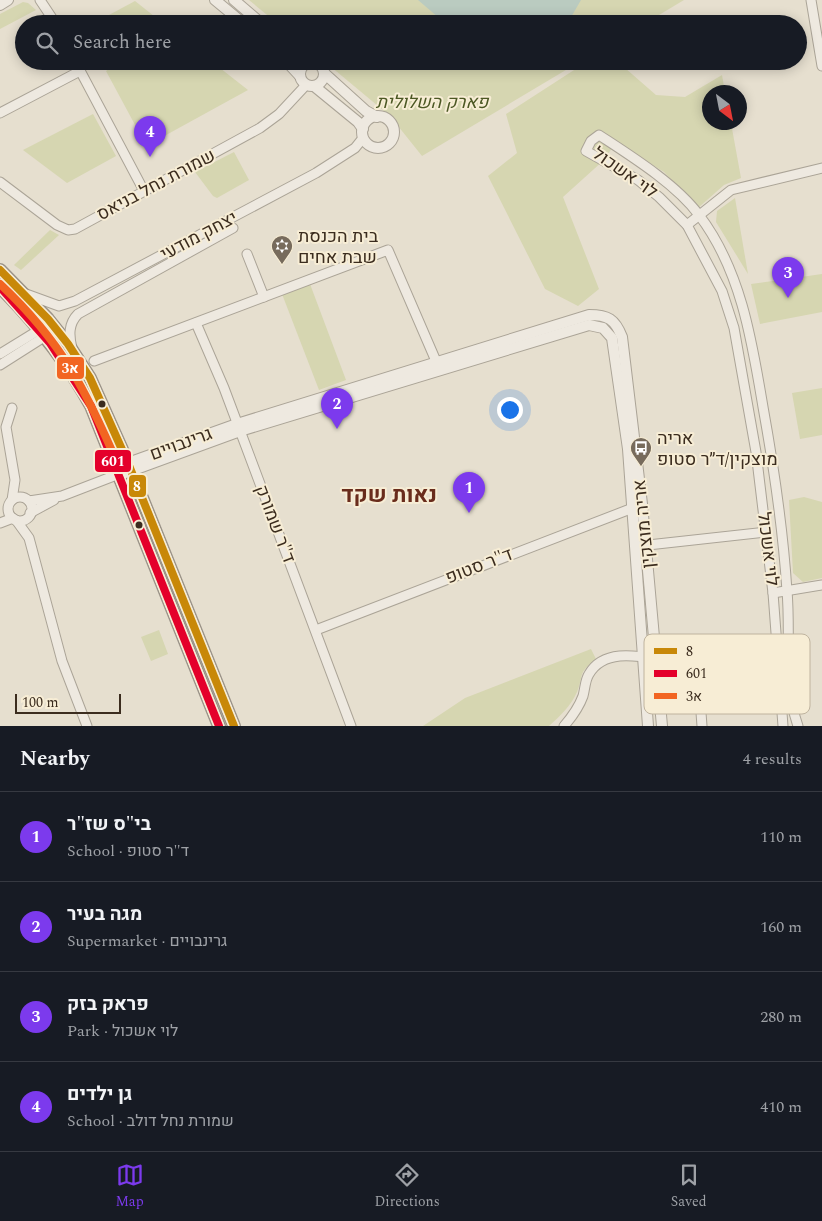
<!DOCTYPE html>
<meta charset="utf-8">
<style>
body{margin:0;font-family:Spectral,Heebo,serif;background:#242831;color:#f1f3f6}
.compass{position:absolute;left:702px;top:85px;width:45px;height:45px;border-radius:50%;background:#171b24;box-shadow:0 2px 12px #0003;rotate:148deg}
.scale{position:absolute;left:15px;bottom:12px;width:106px;box-sizing:border-box;padding-left:5px;border:2px solid #3b2c1e;border-top:0;font-size:14px;line-height:18px;white-space:nowrap;color:#3b2c1e;-webkit-text-stroke:4px #f7edd5;paint-order:stroke}
.you{position:absolute;left:509px;top:409px;width:18px;height:18px;margin:-12px;border:4px solid #fff;border-radius:50%;background:#1a73e8;box-shadow:0 0 0 8px #1a73e833}
.badge{display:grid;place-items:center;width:32px;height:32px;border-radius:50%;background:#7c3aed;color:#fff;font-size:16px;font-weight:700}
.pin{position:absolute;translate:-50% -41px;filter:drop-shadow(0 1px 2px #0008)}
.pin::after{content:'';position:absolute;top:26px;width:18px;height:15px;background:inherit;clip-path:polygon(0 0,100% 0,50% 100%)}
.list{margin:0;padding:0;list-style:none}
h2{display:flex;justify-content:space-between;align-items:center;height:65px;margin:0;padding:0 20px;font-size:21px}
h2 small{font-size:16px;font-weight:400;color:#9ea1a6}
.list li{display:grid;grid-template-columns:32px 1fr auto;gap:15px;align-items:center;box-sizing:border-box;height:90px;padding:0 20px;border-top:1px solid #363941}
.list b{display:block;font-size:19px;white-space:nowrap}
.list p{margin:0;font-size:16px;white-space:nowrap;color:#9ea1a6}
.list em{font-size:16px;font-style:normal;color:#9ea1a6}
.icon{flex:none;width:28px;height:28px;fill:none;stroke:currentColor;stroke-width:2;stroke-linecap:round;stroke-linejoin:round}
.map{position:relative;flex:none;width:822px;height:726px;overflow:hidden}
.search{position:absolute;background:#171b24;box-shadow:0 2px 12px #0003;left:15px;right:15px;top:15px;height:55px;display:flex;align-items:center;gap:12px;box-sizing:border-box;padding:0 18px;border-radius:28px;color:#9ea1a6;font-size:19px}
.sheet{height:425px;background:#171b24}
nav{display:flex;justify-content:space-around;align-items:center;box-sizing:border-box;height:70px;border-top:1px solid #363941;background:#171b24;font-size:14px;color:#9ea1a6}
nav a{display:grid;justify-items:center;gap:2px}
nav .on{color:#7c3aed}
.map>svg:first-child{display:block}
.green{fill:#d6d6b1}
.water{fill:#bacbc0}
.lines{fill:none;stroke-linecap:round;stroke-linejoin:round}
.minor-casing{stroke:#aba497;stroke-width:11}
.tertiary-casing{stroke:#aba497;stroke-width:12}
.secondary-casing{stroke:#9b9388;stroke-width:14}
.minor{stroke:#eee9e0;stroke-width:9}
.tertiary{stroke:#eee9e0;stroke-width:10}
.secondary{stroke:#eee9e0;stroke-width:11}
.bus-1-casing{stroke:#f7edd5;stroke-width:11}
.bus-2-casing{stroke:#f7edd5;stroke-width:11}
.bus-3-casing{stroke:#f7edd5;stroke-width:11}
.bus-1{stroke:#c88808;stroke-width:8}
.bus-2{stroke:#e4002b;stroke-width:8}
.bus-3{stroke:#f26522;stroke-width:8}
.bus-dot{fill:#3b2c1e;stroke:#f7edd5;stroke-width:2}
.labels{text-anchor:middle;dominant-baseline:central;stroke-width:4;stroke-linejoin:round;paint-order:stroke}
.park-label{font-size:18px;font-style:italic;fill:#4c5824;stroke:#f7edd5}
.street-label{font-size:18px;fill:#3b2c1e;stroke:#f7edd5}
.poi-label{font-size:18px;fill:#3b2c1e;stroke:#f7edd5;text-anchor:start}
.district-label{font-size:22px;font-weight:bold;fill:#692c1c;stroke:#f7edd5}
.key{fill:#f7edd5;stroke:#bfb39e;stroke-width:1}
.key-label{font-size:14px;fill:#3b2c1e}
.line-badge{stroke:#f7edd5;stroke-width:2}
.badge-label{font-size:14px;text-anchor:middle;font-weight:bold;fill:#fff}
</style>
<div class="map">
<svg width="822" height="726" viewBox="0 0 822 726">
<rect width="100%" height="100%" fill="#e6dfcf"/>
<g class="green">
<polygon points="249,0 684,0 644,24 278,24"/>
<polygon points="135,1 164,24 113,24 109,15"/>
<polygon points="23,2 28,3 36,10 0,29 0,14"/>
<polygon points="122,61 211,61 248,90 157,140 152,131 141,136 106,71"/>
<polygon points="324,61 581,61 422,156 390,116"/>
<polygon points="588,61 617,61 656,95 685,97 722,75 725,92 710,92 710,122 731,123 741,178 724,185 698,208 664,172 616,142 604,160 563,197 599,289 578,306 545,289 488,176 517,153 506,114"/>
<polygon points="93,114 116,156 67,183 23,150"/>
<polygon points="234,152 249,180 217,198 213,196 195,172"/>
<polygon points="735,198 748,274 716,222 717,211"/>
<polygon points="50,230 59,235 21,270 14,265"/>
<polygon points="822,274 822,312 760,324 751,284"/>
<polygon points="310,284 346,380 319,390 282,294"/>
<polygon points="822,388 822,435 800,439 792,393"/>
<polygon points="804,497 822,502 822,578 803,582 793,573 789,500"/>
<polygon points="159,630 168,654 151,661 141,637"/>
<path d="M 591,649 L 596,659 C 576,675 585,673 577,692 C 571,706 560,716 549,726 L 423,726 L 465,698 Z"/>
</g>
<polygon class="water" points="418,0 581,0 567,24 446,24"/>
<g class="lines">
<g class="minor-casing">
<g id="minor">
<polyline points="40,0 56,24"/>
<polyline points="811,0 822,66"/>
<polyline points="75,61 144,191"/>
<polyline points="0,113 80,71"/>
<polyline points="0,182 57,225 68,230 75,229 260,128 279,114 306,85"/>
<polyline points="687,225 731,190 822,168"/>
<polyline points="247,254 264,297"/>
<polyline points="26,294 59,306 75,301 316,173 355,148 363,138"/>
<polyline points="196,323 224,388 351,726"/>
<path d="M 72,348 C 69,336 68,324 78,314 L 233,228"/>
<polyline points="0,354 39,330"/>
<polyline points="94,361 388,250 439,368"/>
<polyline points="0,365 44,337"/>
<polyline points="12,408 6,427 15,480 12,500"/>
<circle cx="20" cy="509" r="12"/>
<polyline points="29,501 62,496 119,474"/>
<polyline points="30,513 54,500"/>
<polyline points="16,520 29,538 62,661 87,726"/>
<polyline points="0,523 13,518"/>
<polyline points="639,546 766,532"/>
<polyline points="773,593 822,585"/>
<polyline points="316,630 638,506"/>
<polyline points="660,703 700,699 702,726"/>
<path d="M 564,726 C 571,718 579,707 583,696 C 585,689 585,680 589,674 C 603,650 634,655 657,659"/>
<path d="M 783,726 L 773,593 L 756,452 L 734,328 L 722,291 L 687,225 L 659,197 L 638,180 L 586,151 L 591,141 L 599,135 C 631,156 676,184 699,215 C 741,270 752,341 763,407 C 774,468 783,529 787,591 C 791,635 783,684 798,726"/>
</g>
</g>
<g class="tertiary-casing">
<g id="tertiary">
<polyline points="215,0 244,24"/>
<polyline points="234,0 262,24"/>
<polyline points="0,5 8,0"/>
<polyline points="286,61 300,76"/>
<circle cx="312" cy="74" r="12"/>
<polyline points="324,73 366,111 377,117"/>
<polyline points="314,86 358,122 363,129"/>
<circle cx="378" cy="132" r="16"/>
<polyline points="125,473 240,431 589,325 603,328 612,338 628,449 648,726"/>
<path d="M 119,474 L 128,463 L 237,424 L 589,315 C 608,315 615,319 622,337 L 642,504 L 662,726"/>
</g>
</g>
<g class="secondary-casing">
<g id="secondary">
<polyline points="0,270 48,319 68,344 90,378 128,463 234,726"/>
<path d="M 0,287 C 35,322 67,362 91,406 L 219,726"/>
</g>
</g>
<use href="#minor" class="minor"/>
<use href="#tertiary" class="tertiary"/>
<use href="#secondary" class="secondary"/>
<g class="bus-1-casing">
<polyline id="bus-1" points="0,270 48,319 68,344 90,378 128,463 234,726"/>
</g>
<g class="bus-2-casing">
<polyline id="bus-2" points="0,287 50,343 91,406 219,726"/>
</g>
<g class="bus-3-casing">
<path id="bus-3" d="M 0,284 C 62,342 86,390 119,467"/>
</g>
<use href="#bus-1" class="bus-1"/>
<use href="#bus-2" class="bus-2"/>
<use href="#bus-3" class="bus-3"/>
</g>
<defs>
<g id="synagogue-pin" transform="scale(1.125)"><path d="M0 17L-7.5 6A9.5 9.5 0 1 1 7.5 6Z" fill="#776b5c" stroke="#f7edd5"/><path d="M0-6.5L5.6 3.2H-5.6ZM0 6.5L5.6-3.2H-5.6Z" fill="#fff"/></g>
<g id="bus-pin" transform="scale(1.125)"><path d="M0 17L-7.5 6A9.5 9.5 0 1 1 7.5 6Z" fill="#776b5c" stroke="#f7edd5"/><path d="M-5-6H5V4H4V6H2V4H-2V6H-4V4H-5ZM-3.5-4V0h7V-4ZM-3.5 1.2v1.5H-2V1.2ZM2 1.2v1.5H3.5V1.2Z" fill="#fff"/></g>
</defs>
<g fill-rule="evenodd">
<use href="#synagogue-pin" x="282" y="246"/>
<use href="#bus-pin" x="641" y="448"/>
</g>
<g class="bus-dot">
<circle cx="102" cy="404" r="4.5"/>
<circle cx="139" cy="525" r="4.5"/>
</g>
<g class="labels">
<g class="park-label">
<text x="432" y="102">פארק השלולית</text>
</g>
<g class="street-label">
<text transform="translate(625 173) rotate(35)">לוי אשכול</text>
<text transform="translate(156 185) rotate(-28)">שמורת נחל בניאס</text>
<text transform="translate(199 236) rotate(-28)">יצחק מודעי</text>
<text transform="translate(181 444) rotate(-20)">גרינבויים</text>
<text transform="translate(275 524) rotate(69)">ד"ר שמורק</text>
<text transform="translate(644 524) rotate(-96)">אריה מוצקין</text>
<text transform="translate(768 549) rotate(83)">לוי אשכול</text>
<text transform="translate(479 566) rotate(-21)">ד"ר סטופ</text>
</g>
<g class="poi-label">
<text x="298" y="236">בית הכנסת<tspan x="298" dy="21">שבת אחים</tspan></text>
<text x="657" y="438">אריה<tspan x="657" dy="21">מוצקין/ד״ר סטופ</tspan></text>
</g>
<g class="district-label">
<text x="389" y="495">נאות שקד</text>
</g>
</g>
<rect x="644" y="634" width="166" height="80" rx="8" class="key"/>
<rect x="654" y="648" width="23" height="6" fill="#c88808"/>
<rect x="654" y="670" width="23" height="7" fill="#e4002b"/>
<rect x="654" y="693" width="23" height="6" fill="#f26522"/>
<g class="key-label">
<text x="686" y="656">8</text>
<text x="686" y="678">601</text>
<text x="686" y="701">3א</text>
</g>
<g class="line-badge">
<rect x="56" y="356" width="29" height="24" rx="5" fill="#f26522"/>
<rect x="94" y="449" width="38" height="24" rx="5" fill="#e4002b"/>
<rect x="128" y="474" width="19" height="24" rx="5" fill="#c88808"/>
</g>
<g class="badge-label">
<text x="70" y="373">3א</text>
<text x="113" y="466">601</text>
<text x="137" y="491">8</text>
</g>
</svg>
<svg class="compass" viewBox="-18 -18 36 36"><path d="M0-13l5 13h-10z" fill="#e53935"/><path d="M0 13l5-13h-10z" fill="#9ea1a6"/></svg>
<div class="scale">100 m</div>
<div class="you"></div>
<div class="pin badge" style="left:469px;top:513px">1</div>
<div class="pin badge" style="left:337px;top:429px">2</div>
<div class="pin badge" style="left:788px;top:298px">3</div>
<div class="pin badge" style="left:150px;top:157px">4</div>
<div class="search"><svg class="icon" aria-label="search" viewBox="0 0 24 24"><circle cx="10" cy="10" r="6"/><path d="M15 15l6 6"/></svg>Search here</div>
</div>
<section class="sheet">
<h2>Nearby<small>4 results</small></h2>
<ul class="list">
<li><span class="badge">1</span><div><b>בי&quot;ס שז&quot;ר</b><p>School · ד&quot;ר סטופ</p></div><em>110 m</em></li>
<li><span class="badge">2</span><div><b>מגה בעיר</b><p>Supermarket · גרינבויים</p></div><em>160 m</em></li>
<li><span class="badge">3</span><div><b>פראק בזק</b><p>Park · לוי אשכול</p></div><em>280 m</em></li>
<li><span class="badge">4</span><div><b>גן ילדים</b><p>School · שמורת נחל דולב</p></div><em>410 m</em></li>
</ul>
</section>
<nav>
<a class="on"><svg class="icon" aria-label="map" viewBox="0 0 24 24"><path d="M3 6l6-2 6 2 6-2v14l-6 2-6-2-6 2zM9 4v14M15 6v14"/></svg>Map</a>
<a><svg class="icon" aria-label="directions" viewBox="0 0 24 24"><path d="M12 3l9 9-9 9-9-9zM9 14v-3h6M13 9l2 2-2 2"/></svg>Directions</a>
<a><svg class="icon" aria-label="saved" viewBox="0 0 24 24"><path d="M7 4h10v16l-5-4-5 4z"/></svg>Saved</a>
</nav>
